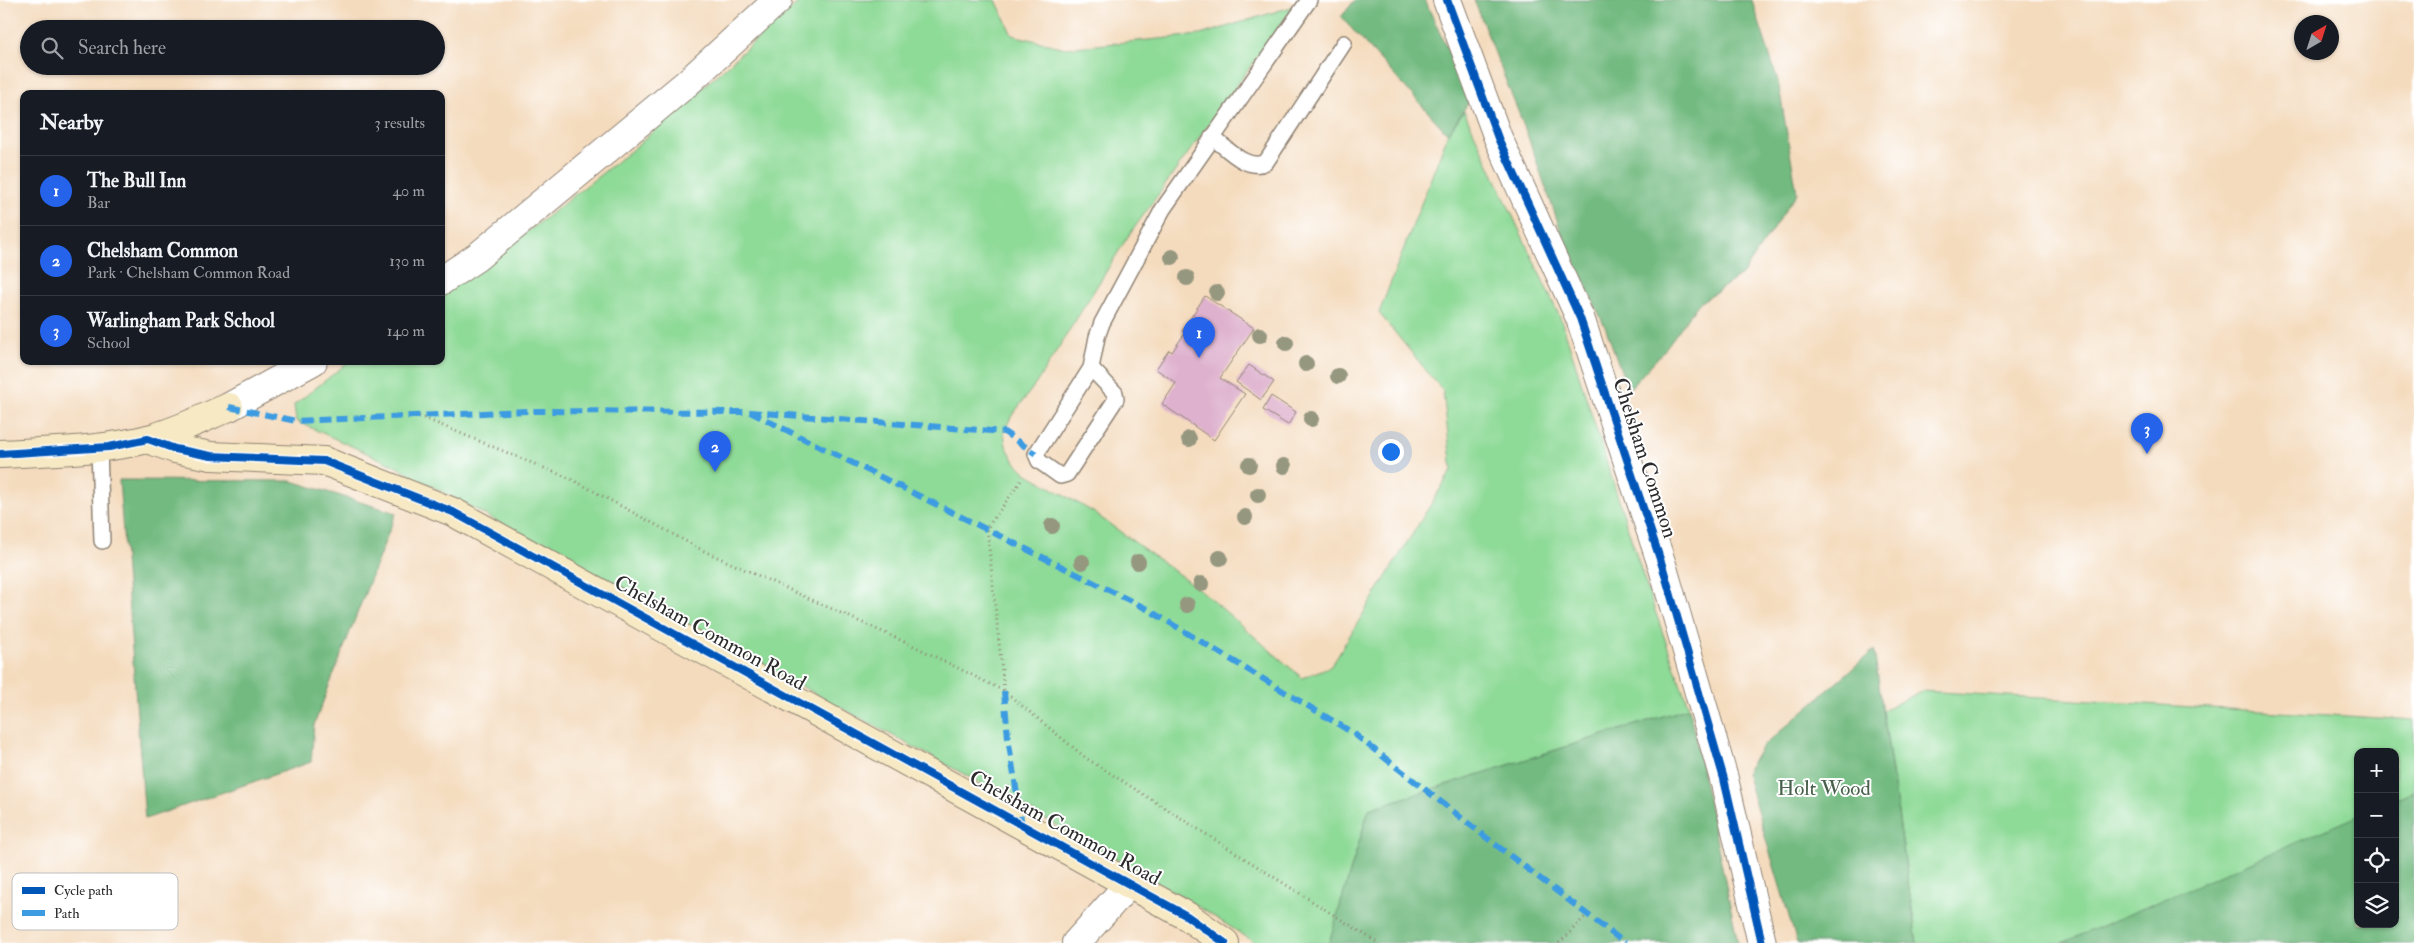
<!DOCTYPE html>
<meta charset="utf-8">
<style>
body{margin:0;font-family:"IM FELL Double Pica",serif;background:#20242c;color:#f1f3f6}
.controls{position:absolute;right:15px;bottom:15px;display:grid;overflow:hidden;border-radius:10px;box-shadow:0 1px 4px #0004}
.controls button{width:45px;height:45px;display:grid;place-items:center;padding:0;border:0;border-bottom:1px solid #363941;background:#171b24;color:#f1f3f6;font:25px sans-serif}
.compass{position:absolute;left:2294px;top:15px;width:45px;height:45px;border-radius:50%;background:#171b24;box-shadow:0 1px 4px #0004;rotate:39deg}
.you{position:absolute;left:1390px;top:451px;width:18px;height:18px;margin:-12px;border:4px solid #fff;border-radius:50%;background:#1a73e8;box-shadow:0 0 0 8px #1a73e833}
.badge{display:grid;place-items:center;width:32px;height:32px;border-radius:50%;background:#2563eb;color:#fff;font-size:16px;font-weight:700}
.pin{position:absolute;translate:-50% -41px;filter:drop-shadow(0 1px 2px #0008)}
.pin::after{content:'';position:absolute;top:26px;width:18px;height:15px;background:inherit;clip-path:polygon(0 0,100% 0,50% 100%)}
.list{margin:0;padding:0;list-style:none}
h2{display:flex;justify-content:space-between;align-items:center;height:65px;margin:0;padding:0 20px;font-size:21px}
h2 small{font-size:16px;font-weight:400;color:#9ea1a6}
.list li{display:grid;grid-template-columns:32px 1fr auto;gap:15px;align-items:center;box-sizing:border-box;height:70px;padding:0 20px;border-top:1px solid #363941}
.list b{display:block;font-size:19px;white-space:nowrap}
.list p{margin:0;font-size:16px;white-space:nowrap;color:#9ea1a6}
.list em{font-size:16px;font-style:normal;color:#9ea1a6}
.icon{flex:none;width:28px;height:28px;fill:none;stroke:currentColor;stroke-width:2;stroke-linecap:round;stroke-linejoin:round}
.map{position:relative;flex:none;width:2414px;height:943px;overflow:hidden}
.search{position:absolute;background:#171b24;box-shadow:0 1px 4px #0004;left:20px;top:20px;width:425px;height:55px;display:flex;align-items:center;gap:12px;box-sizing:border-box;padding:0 18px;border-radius:28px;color:#9ea1a6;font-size:19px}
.panel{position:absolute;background:#171b24;box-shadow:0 1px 4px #0004;left:20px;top:90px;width:425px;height:275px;border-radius:10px}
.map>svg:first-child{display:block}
.green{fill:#8eda97;stroke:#5c8261}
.forest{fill:#72ba80;stroke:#4e7256}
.building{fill:#deb1ce}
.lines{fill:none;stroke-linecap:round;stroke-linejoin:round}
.lane-casing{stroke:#908374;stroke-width:18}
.street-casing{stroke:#908374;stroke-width:30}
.secondary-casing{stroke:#908374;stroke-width:30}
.path{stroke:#908374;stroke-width:3;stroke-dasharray:1 4;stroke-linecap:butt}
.lane{stroke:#fff;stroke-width:15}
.street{stroke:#fff;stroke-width:28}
.secondary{stroke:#f6e9c3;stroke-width:28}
.quiet{stroke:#3d9ce1;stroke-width:6;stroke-dasharray:12 6;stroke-linecap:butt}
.cycleway-casing{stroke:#fff;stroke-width:11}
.cycleway{stroke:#0057b8;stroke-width:8}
.tree{fill:#96977f}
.labels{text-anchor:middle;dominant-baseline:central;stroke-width:4;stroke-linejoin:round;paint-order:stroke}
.street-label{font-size:21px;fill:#2b2b2b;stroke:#fff}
.park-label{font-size:21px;fill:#49604b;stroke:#fff}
.key{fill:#fff;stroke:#bfbfbf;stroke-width:1}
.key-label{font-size:14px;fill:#2b2b2b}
</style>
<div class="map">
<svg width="2414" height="943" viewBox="0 0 2414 943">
<rect width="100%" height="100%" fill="#fff"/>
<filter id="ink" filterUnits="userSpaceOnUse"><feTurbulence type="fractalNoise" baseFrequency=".02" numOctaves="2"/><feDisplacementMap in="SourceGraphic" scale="10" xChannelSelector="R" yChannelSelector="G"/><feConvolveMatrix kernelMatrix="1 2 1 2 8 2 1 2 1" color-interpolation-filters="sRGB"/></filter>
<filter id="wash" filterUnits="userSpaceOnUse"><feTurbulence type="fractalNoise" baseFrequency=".0096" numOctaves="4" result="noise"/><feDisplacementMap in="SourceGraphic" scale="20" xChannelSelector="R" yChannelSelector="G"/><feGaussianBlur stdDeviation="1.12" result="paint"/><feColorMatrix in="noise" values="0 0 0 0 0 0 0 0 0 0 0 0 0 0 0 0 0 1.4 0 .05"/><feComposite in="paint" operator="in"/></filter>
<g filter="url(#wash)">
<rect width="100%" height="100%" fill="#f4dbbe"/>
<g class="green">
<polygon points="801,0 996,0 1012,35 1065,48 1200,35 1294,6 1127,238 1037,382 1011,417 1004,432 1006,446 1015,462 1026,473 1093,512 1203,592 1302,678 1331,666 1452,470 1443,391 1379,313 1448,134 1464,111 1562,322 1645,582 1689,708 1369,809 1329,943 1256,943 1181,896 1019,804 393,465 296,421 294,405 350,361 441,361 441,295 539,223 638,145"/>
<polygon points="1922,691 2414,720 2414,795 2395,803 2395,752 2358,752 2358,819 2064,943 1917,943 1883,710"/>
</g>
<g class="forest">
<polygon points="1355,0 1425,0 1470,100 1448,134 1341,17"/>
<polygon points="1474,0 1752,0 1778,81 1797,193 1742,275 1699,303 1662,353 1628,390 1606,329 1563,237 1527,134"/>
<polygon points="119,480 292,481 396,513 314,725 311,762 145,819"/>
<polygon points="1874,650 1917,943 1797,943 1746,773 1761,748"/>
<polygon points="1689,708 1738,943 1329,943 1369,809"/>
<polygon points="2414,792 2414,943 2062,943 2358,816 2358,924 2395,924 2395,800"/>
</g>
<g id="blocks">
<g class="building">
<polygon points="1205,296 1254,328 1220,378 1245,394 1214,440 1162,404 1176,383 1156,369 1169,350 1172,352 1185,333 1182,331"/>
<polygon points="1249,365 1274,382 1261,400 1236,382"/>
<polygon points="1271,396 1296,412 1288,425 1263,410"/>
</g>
</g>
</g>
<g filter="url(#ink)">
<use href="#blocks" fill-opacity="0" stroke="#908374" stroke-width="1"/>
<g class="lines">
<g class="lane-casing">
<g id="lane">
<path d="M 1212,137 C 1227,148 1247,172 1266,162 L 1344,43"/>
<polyline points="1091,368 1115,393 1116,399 1067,474 1060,476 1039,461 1036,454 1091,368 1097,337 1102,323 1163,209 1309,0"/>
<polyline points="99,448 102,541"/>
</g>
</g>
<g class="street-casing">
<g id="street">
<polyline points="1447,0 1498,138 1580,318 1663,568 1724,779 1762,943"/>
<polyline points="441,281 477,257 687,83 778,0"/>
<polyline points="229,407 313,361"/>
<polyline points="1076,943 1129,884"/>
</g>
</g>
<g class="secondary-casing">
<g id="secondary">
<polyline points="148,439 175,449 211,456 324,461 453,512 1187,916 1225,943"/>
<path d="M 0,454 C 49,451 100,451 148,439 C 176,432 203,418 229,407"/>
</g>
</g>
<g class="path">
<polyline points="419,416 573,480 704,551 918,648 1004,691 1086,758 1378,943"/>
<polyline points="1004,690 987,528 1021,481"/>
<polyline points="1559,943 1588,914"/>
</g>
<use href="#lane" class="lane"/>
<use href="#street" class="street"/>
<use href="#secondary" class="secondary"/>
<g class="quiet">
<polyline points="229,407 296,421 529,411 750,412 1004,432 1036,454"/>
<polyline points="750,412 1147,609 1353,733 1496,845 1625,943"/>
<polyline points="1004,691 1008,738 1022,825"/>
</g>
<g class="cycleway-casing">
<g id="cycleway">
<polyline points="1447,0 1498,138 1580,318 1663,568 1724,779 1762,943"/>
<polyline points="0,454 109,447 148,439 175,449 211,456 324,461 453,512 1187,916 1225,943"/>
</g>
</g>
<use href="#cycleway" class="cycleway"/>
</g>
<g class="tree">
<circle cx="1172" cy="257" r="8"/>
<circle cx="1187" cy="278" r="8"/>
<circle cx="1217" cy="293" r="8"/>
<circle cx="1260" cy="335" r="8"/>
<circle cx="1286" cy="343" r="8"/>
<circle cx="1306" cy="364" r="8"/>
<circle cx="1338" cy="376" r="8"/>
<circle cx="1311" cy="419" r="8"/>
<circle cx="1189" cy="439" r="8"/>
<circle cx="1249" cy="465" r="8"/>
<circle cx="1284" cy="466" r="8"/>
<circle cx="1258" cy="495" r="8"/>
<circle cx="1245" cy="517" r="8"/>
<circle cx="1052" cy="526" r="8"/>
<circle cx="1220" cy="558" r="8"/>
<circle cx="1082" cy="562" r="8"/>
<circle cx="1138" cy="562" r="8"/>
<circle cx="1201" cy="584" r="8"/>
<circle cx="1187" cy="605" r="8"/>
</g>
</g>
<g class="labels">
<g class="street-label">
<text transform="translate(1645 458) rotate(72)">Chelsham Common</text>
<text transform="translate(710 633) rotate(29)">Chelsham Common Road</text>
<text transform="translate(1065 828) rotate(29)">Chelsham Common Road</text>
</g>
<g class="park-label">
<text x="1824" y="788">Holt Wood</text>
</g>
</g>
<rect x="12" y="873" width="166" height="57" rx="8" class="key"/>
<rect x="22" y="887" width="23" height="7" fill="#0057b8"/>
<rect x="22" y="910" width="23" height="6" fill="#3d9ce1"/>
<g class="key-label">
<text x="54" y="895">Cycle path</text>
<text x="54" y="918">Path</text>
</g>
</svg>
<div class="controls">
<button>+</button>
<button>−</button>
<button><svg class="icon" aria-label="locate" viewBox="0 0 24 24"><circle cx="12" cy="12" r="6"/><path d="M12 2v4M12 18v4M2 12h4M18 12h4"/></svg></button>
<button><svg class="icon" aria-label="layers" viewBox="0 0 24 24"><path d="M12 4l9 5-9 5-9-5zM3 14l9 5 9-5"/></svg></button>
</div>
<svg class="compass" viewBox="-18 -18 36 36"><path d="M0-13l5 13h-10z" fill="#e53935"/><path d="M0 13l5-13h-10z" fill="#9ea1a6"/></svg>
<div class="you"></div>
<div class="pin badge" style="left:1199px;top:358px">1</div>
<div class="pin badge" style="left:715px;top:472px">2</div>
<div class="pin badge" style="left:2147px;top:454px">3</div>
<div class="search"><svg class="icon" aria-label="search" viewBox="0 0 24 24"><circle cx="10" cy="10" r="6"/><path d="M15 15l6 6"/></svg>Search here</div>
<section class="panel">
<h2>Nearby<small>3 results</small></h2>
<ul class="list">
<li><span class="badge">1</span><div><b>The Bull Inn</b><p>Bar</p></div><em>40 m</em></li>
<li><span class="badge">2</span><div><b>Chelsham Common</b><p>Park · Chelsham Common Road</p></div><em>130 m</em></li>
<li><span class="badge">3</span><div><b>Warlingham Park School</b><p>School</p></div><em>140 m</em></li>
</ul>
</section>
</div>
